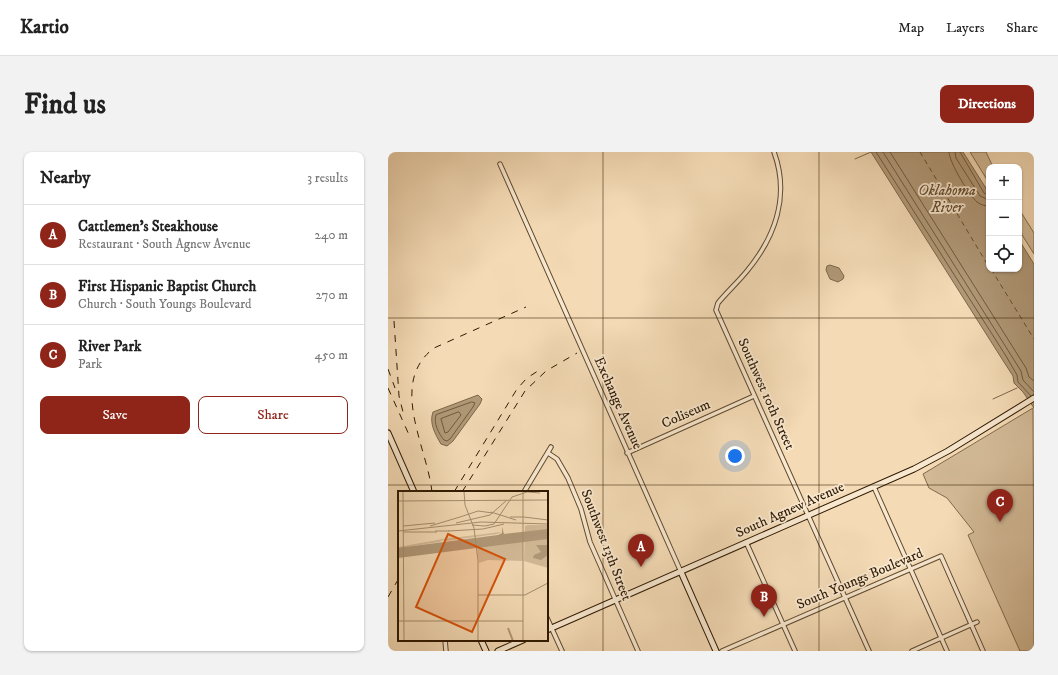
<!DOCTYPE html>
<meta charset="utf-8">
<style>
body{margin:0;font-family:"IM FELL DW Pica",serif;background:#f2f2f2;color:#222}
.controls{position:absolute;right:12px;top:12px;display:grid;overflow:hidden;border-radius:8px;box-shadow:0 1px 3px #0004}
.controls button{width:36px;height:36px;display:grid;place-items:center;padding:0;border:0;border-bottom:1px solid #e0e0e0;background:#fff;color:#222;font:20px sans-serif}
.you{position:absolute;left:347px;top:304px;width:14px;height:14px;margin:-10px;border:3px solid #fff;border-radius:50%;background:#1a73e8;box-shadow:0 0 0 6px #1a73e833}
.badge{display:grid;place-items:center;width:26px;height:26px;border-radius:50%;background:#8f2418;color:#fff;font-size:13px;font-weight:700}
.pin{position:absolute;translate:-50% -33px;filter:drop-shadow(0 1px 2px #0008)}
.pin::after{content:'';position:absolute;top:21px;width:14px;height:12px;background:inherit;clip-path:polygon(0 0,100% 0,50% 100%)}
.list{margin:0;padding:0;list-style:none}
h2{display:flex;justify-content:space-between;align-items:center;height:52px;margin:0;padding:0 16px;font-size:17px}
h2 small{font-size:13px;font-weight:400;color:#767676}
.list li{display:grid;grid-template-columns:26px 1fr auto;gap:12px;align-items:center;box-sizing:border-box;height:60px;padding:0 16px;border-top:1px solid #e0e0e0}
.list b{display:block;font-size:15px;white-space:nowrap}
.list p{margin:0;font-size:13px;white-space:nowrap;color:#767676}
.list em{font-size:13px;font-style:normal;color:#767676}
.actions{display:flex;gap:8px;padding:12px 16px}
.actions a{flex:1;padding:9px 0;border:1px solid #8f2418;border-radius:8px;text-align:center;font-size:14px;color:#8f2418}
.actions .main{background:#8f2418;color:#fff}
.icon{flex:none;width:22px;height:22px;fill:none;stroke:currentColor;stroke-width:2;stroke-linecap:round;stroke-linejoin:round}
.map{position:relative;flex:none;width:646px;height:499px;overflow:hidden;border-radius:8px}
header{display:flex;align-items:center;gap:24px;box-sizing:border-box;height:56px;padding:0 20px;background:#fff;border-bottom:1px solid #e0e0e0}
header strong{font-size:19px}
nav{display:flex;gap:22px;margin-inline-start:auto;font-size:14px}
.intro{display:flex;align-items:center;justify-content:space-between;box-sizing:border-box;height:96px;padding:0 24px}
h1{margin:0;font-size:28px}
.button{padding:10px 18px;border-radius:8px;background:#8f2418;color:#fff;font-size:14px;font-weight:700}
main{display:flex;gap:24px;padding:0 24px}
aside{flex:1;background:#fff;border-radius:8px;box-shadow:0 1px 3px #0004}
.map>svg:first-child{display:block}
.green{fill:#d3ba97;stroke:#816a4c}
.water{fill:#b19978;stroke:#7d6648}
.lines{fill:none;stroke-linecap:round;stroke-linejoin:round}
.shore{stroke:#70593c;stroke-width:1}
.stream{stroke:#7d6648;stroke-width:1}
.ferry{stroke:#634c30;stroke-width:1;stroke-dasharray:5 4;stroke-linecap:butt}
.street-casing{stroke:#604a2e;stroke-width:5.5}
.secondary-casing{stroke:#2f1900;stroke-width:7}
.street{stroke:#f8e8d0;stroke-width:3.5}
.secondary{stroke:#f8e8d0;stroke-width:5}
.rail{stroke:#2f1900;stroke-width:1;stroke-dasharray:7 7;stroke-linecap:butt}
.grid{fill:none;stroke:#2f1900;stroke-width:1;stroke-opacity:0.55}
.labels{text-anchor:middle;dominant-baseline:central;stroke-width:3.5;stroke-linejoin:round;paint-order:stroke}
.street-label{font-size:14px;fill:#2f1900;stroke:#f8e8d0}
.water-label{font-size:15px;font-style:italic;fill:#634c30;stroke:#f8e8d0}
.inset-river{fill:none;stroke:#b19978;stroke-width:2}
.inset-road{fill:none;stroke:#a58d6d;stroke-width:1}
.view{fill:#d6530b;fill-opacity:0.15;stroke:#d6530b;stroke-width:2}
.inset-edge{fill:none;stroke:#2f1900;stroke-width:2}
</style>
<header>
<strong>Kartio</strong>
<nav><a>Map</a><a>Layers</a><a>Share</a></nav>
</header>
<div class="intro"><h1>Find us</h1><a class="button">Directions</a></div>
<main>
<aside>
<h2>Nearby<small>3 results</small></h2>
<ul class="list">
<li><span class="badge">A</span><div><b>Cattlemen's Steakhouse</b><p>Restaurant · South Agnew Avenue</p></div><em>240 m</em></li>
<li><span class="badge">B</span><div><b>First Hispanic Baptist Church</b><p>Church · South Youngs Boulevard</p></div><em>270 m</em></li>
<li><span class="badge">C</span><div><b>River Park</b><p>Park</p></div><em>450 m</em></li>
</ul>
<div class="actions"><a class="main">Save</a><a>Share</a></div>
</aside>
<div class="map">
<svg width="646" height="499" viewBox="0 0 646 499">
<rect width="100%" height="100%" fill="#f4dbb6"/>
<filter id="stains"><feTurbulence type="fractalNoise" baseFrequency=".005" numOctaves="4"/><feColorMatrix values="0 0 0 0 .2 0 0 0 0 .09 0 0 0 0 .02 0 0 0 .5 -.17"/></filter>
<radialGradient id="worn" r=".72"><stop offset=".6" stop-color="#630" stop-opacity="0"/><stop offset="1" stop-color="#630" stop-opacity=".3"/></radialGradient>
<g class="green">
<polygon points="582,0 598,0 605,15 601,15 601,31"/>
<polygon points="631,57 646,81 646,102 631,78"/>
<polygon points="645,256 646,499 632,499 580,383 586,380 559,346 541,336 535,322"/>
</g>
<g class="water">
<polygon points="483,0 575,0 601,41 601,117 631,117 631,88 646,112 646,256 635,240 626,231 625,224 614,207"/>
<polygon points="442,113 451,116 456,124 455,127 450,130 442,127 438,118 439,114"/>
<path d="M 90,243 L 94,247 L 92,252 L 65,289 L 59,294 L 53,292 C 47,282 41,271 45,260 Z"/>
</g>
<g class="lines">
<g class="shore">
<polyline points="488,0 618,204 629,223 630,230 643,244"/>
<polyline points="495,0 633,219 635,228 646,240"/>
<polyline points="502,0 638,216 641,225 646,229"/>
<path d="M 561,0 C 561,10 581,43 589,50 C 593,53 597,54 601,54"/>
<polyline points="567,0 568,6 592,44 601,48"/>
<polyline points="572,0 596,41 601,43"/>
<path d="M 84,250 L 87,251 L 85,255 L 62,287 L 59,289 L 56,288 C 51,282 45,271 48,263 Z"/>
<polygon points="71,260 73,263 60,280 57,281 53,267"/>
</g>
<g class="stream">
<polyline points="467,7 483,0"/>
<polyline points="605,247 629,236"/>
</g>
<g class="ferry">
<polyline points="532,0 601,115"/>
<polyline points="603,117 646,187"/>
</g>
<g class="street-casing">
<g id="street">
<path d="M 386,0 C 402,44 387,85 359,119 C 350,130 339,140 330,151 L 328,158 L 481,499"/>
<polyline points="112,12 293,420"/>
<polyline points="160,301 169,307 180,326 193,357 202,390 250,499"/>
<polyline points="239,301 366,244"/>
<polyline points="486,335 559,499"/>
<polyline points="136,340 163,295"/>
<polyline points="358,390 407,499"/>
<polyline points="159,466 174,499"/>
<polyline points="57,488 58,499"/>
<polyline points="334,499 553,404 595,499"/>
<polyline points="524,499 589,470"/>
</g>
</g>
<g class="secondary-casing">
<g id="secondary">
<polyline points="0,281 26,340"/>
<polyline points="293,420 328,499"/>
<polyline points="159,478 526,317 560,299 646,246"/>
<polyline points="93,488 98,499"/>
<polyline points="110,499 135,488"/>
</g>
</g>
<use href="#street" class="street"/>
<use href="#secondary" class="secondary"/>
<g class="rail">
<polyline points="6,169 11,244 16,264"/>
<polyline points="0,217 7,236"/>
<polyline points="0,236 22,285"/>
<path d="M 44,340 C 39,294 0,231 46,196 L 138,155"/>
<polyline points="66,340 129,237 139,226 153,217"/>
<polyline points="74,340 137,239 158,219 189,201"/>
<polyline points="0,445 11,426"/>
</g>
</g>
<path class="grid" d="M 215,0 L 215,499M 431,0 L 431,499M 0,166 L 646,166M 0,333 L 646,333"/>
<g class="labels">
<g class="street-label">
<text transform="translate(378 242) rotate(66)">Southwest 10th Street</text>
<text transform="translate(230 251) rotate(66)">Exchange Avenue</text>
<text transform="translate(298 262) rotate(-24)">Coliseum</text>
<text transform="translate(402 358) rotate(-24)">South Agnew Avenue</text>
<text transform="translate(218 393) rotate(69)">Southwest 13th Street</text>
<text transform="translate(472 427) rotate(-23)">South Youngs Boulevard</text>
</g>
<g class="water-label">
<text x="559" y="38">Oklahoma<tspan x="559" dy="17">River</tspan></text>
</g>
</g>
<g transform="translate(10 339)">
<rect width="150" height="150" fill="#f4dbb6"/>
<path d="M 130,34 L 150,34 L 150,77 L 126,70 L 127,35 ZM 103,41 L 99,43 L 47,50 L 45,49 L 41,51 L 2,57 L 0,56 L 45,48 ZM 125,49 L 125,70 L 90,69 L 81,72 L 79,56 Z" fill="#d3ba97"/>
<path d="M 104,36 L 106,43 L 150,38 L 150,48 L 0,67 L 0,57 L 100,44 L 104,42 ZM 138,54 L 150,54 L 150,64 L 143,69 L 135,67 L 136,64 L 143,61 Z" fill="#b19978"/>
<path class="inset-river" d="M 127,44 L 150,43M 79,51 L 88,55 L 94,49 L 124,44M 0,58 L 76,52M 110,137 L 115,150"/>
<path class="inset-road" d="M 66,0 L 67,14 L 76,37 L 80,70 L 80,150M 125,0 L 125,150M 5,1 L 6,150M 130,1 L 142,2M 0,10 L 150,9M 93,21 L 118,29M 62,26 L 80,20 L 95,22M 112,26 L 126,26M 126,26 L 150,29M 58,32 L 92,24 L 109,9M 74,34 L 87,35 L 96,33 L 114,6 L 132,0M 5,35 L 37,32M 32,35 L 62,26M 0,40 L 83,31 L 150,33M 37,40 L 51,40M 50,40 L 85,38 L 106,33M 5,41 L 39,41M 80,104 L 127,104 L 150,92M 0,130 L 125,130"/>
<path class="view" d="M 50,43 L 107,68 L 74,141 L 18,116 Z"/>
<rect width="150" height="150" class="inset-edge"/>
</g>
<rect width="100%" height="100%" filter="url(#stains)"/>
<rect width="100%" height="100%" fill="url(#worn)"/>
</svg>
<div class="controls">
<button>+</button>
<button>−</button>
<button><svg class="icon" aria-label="locate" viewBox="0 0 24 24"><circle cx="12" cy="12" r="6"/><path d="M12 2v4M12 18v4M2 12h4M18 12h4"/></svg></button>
</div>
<div class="you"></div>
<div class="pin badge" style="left:253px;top:415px">A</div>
<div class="pin badge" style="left:376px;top:465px">B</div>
<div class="pin badge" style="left:612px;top:370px">C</div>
</div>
</main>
